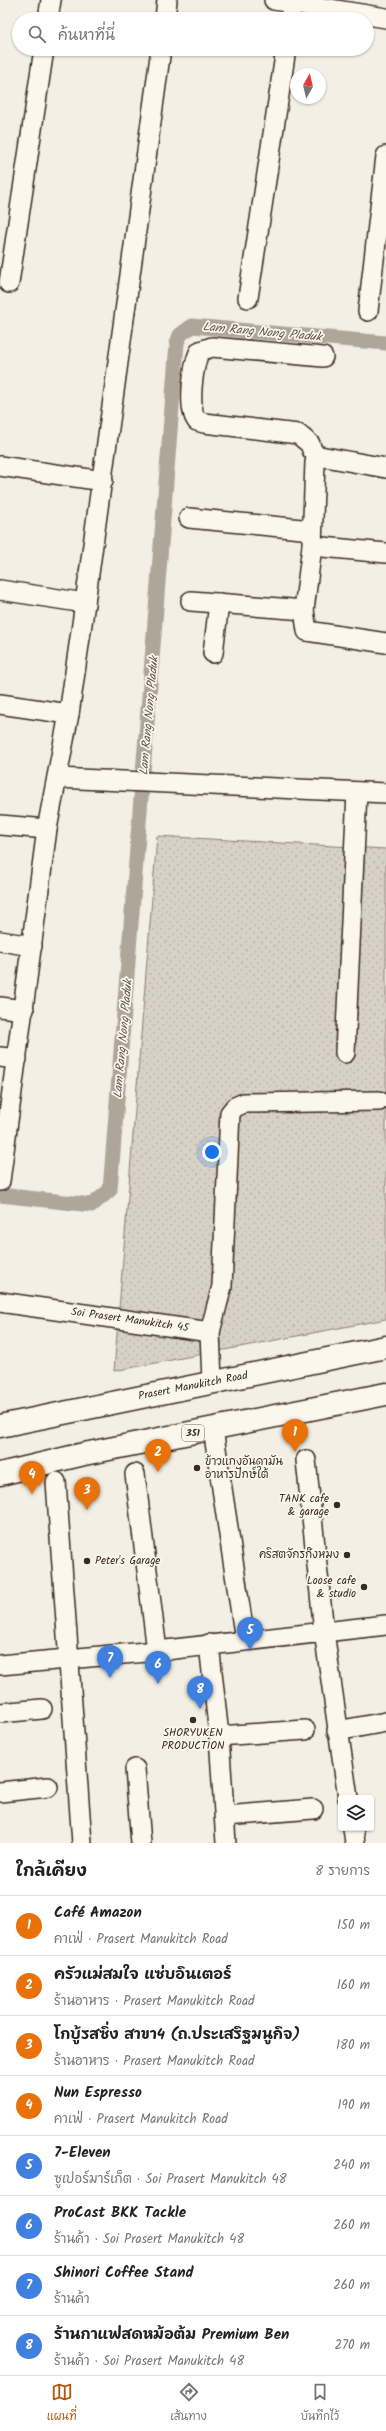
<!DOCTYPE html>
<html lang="th">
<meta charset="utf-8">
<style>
body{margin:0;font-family:Kalam,"Playpen Sans Thai",sans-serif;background:#f6f6f6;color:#222}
.controls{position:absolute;right:12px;bottom:12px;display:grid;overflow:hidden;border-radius:4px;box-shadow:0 1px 3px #0004}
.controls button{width:36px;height:36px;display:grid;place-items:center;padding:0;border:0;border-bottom:1px solid #e0e0e0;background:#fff;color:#222;font:20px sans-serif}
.compass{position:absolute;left:290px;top:68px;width:36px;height:36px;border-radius:50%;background:#fff;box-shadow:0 1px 3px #0004;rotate:8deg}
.you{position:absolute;left:212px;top:1152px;width:14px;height:14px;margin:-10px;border:3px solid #fff;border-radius:50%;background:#1a73e8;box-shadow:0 0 0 6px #1a73e833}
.badge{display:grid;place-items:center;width:26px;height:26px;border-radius:50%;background:#b45309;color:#fff;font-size:13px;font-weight:700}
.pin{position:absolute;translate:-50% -33px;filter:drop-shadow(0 1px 2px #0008)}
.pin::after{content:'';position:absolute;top:21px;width:14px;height:12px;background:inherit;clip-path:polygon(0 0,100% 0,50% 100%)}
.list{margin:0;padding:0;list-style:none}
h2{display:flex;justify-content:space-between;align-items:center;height:52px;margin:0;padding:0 16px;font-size:17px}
h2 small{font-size:13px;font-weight:400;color:#767676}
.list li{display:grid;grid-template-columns:26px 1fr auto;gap:12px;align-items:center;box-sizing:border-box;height:60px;padding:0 16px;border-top:1px solid #e0e0e0}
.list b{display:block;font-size:15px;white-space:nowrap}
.list p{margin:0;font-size:13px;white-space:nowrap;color:#767676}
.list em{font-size:13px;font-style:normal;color:#767676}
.icon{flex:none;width:22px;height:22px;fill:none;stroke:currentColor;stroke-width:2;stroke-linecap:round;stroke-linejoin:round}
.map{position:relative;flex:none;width:386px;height:1843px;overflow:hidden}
.search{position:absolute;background:#fff;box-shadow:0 1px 3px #0004;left:12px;right:12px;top:12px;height:44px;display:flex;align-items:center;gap:10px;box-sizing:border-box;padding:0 14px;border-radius:22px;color:#767676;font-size:15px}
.sheet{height:532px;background:#fff}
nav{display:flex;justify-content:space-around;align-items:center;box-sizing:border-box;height:56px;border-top:1px solid #e0e0e0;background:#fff;font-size:11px;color:#767676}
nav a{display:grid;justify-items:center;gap:2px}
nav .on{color:#b45309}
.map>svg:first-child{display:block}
.grass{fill:url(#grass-dots);stroke:#8a7e72}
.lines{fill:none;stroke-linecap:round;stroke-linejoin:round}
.canal{stroke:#afa69a;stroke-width:15}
.minor-casing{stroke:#3b2a1e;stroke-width:22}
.major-casing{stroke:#3b2a1e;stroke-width:25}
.minor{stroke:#fbf7ec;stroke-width:19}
.major{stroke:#fbf7ec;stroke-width:22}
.poi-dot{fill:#3b2a1e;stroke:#fbf7ec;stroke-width:1.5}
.labels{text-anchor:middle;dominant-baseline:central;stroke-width:3.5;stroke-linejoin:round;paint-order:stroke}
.shield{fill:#fbf7ec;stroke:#75685c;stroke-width:1}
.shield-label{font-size:10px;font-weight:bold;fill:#3b2a1e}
.street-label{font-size:11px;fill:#3b2a1e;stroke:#fbf7ec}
.poi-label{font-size:11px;fill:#3b2a1e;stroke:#fbf7ec;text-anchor:end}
.water-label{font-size:12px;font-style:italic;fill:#645549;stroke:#fbf7ec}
</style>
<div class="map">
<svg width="386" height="1843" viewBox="0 0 386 1843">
<defs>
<pattern id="grass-dots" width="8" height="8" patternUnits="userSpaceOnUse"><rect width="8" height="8" fill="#d8d1c6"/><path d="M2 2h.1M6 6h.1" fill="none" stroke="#bab4aa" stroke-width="1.8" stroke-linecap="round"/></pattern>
</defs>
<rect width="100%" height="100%" fill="#f3efe4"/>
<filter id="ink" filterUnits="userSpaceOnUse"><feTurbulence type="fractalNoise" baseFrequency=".025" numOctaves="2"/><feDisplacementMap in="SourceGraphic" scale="8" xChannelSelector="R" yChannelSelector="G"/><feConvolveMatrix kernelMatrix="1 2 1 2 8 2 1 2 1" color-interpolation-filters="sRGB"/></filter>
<g filter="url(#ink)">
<polygon class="grass" points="157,836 386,849 386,1319 114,1371"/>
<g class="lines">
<polyline class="canal" points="0,1195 92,1205 110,1190 177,343 180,335 192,326 386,343"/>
<g class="minor-casing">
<g id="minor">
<polyline points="274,0 386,18"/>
<polyline points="48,19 51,0"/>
<polyline points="165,19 167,0"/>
<polyline points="290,19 293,3"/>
<polyline points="9,283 44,49"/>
<polyline points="248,298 286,49"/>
<polyline points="368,311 386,156"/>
<path d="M 312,450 L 310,444 L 298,434 L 204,423 L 197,421 C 187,410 193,363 200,351 L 212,347 L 323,357"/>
<polyline points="320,456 386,468"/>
<polyline points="315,462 312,546 304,610 307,631 386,643"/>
<polyline points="0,466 103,481"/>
<polyline points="189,518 312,530"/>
<polyline points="312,546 386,553"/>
<polyline points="0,590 85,603"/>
<polyline points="191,601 304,610"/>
<polyline points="213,653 219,603"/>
<polyline points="0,704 69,714"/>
<polyline points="57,778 386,793"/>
<polyline points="0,825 47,829"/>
<polyline points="0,941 32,946"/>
<polyline points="0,1007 24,1010"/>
<polyline points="345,1053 357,792"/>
<polyline points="0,1057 17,1059"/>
<polyline points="0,1181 47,829 69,714 85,603 161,49"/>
<polyline points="0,1302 210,1332"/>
<polyline points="212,1382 210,1332 222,1286 230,1113 235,1107 244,1103 379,1101"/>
<polyline points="213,1429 245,1640"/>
<polyline points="306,1460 324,1632 348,1798"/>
<polyline points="135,1474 157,1651"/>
<polyline points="56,1482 82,1843"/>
<polyline points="209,1644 219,1736 226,1843"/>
<polyline points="0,1665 157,1651 386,1625"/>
<polyline points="0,1713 42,1709"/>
<polyline points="337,1731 386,1722"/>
<polyline points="219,1736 305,1730"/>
<polyline points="135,1769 141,1843"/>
<polyline points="0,1792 48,1787"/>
<polyline points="225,1816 313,1809"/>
<polyline points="353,1828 355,1843"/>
</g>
</g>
<g class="major-casing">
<g id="major">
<polyline points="0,1426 386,1347"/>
<polyline points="0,1474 84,1454 386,1394"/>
</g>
</g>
<use href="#minor" class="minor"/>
<use href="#major" class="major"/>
</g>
</g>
<g class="poi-dot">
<circle cx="197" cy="1468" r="4"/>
<circle cx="337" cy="1505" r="4"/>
<circle cx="347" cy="1555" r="4"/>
<circle cx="87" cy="1561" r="4"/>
<circle cx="364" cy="1587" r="4"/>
<circle cx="193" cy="1720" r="4"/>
</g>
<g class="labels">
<rect class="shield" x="182" y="1425" width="22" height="16" rx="3"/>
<g class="shield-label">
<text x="193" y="1433">351</text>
</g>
<g class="street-label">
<text transform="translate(130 1320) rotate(8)">Soi Prasert Manukitch 45</text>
<text transform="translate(193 1386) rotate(-11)">Prasert Manukitch Road</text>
</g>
<g class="poi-label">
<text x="205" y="1462" text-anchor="start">ข้าวแกงอันดามัน<tspan x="205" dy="13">อาหารปักษ์ใต้</tspan></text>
<text x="329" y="1499">TANK cafe<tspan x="329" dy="13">&amp; garage</tspan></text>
<text x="339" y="1555">คริสตจักรก๊งหมง</text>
<text x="95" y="1561" text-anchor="start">Peter's Garage</text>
<text x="356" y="1581">Loose cafe<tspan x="356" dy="13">&amp; studio</tspan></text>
<text x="193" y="1733" text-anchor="middle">SHORYUKEN<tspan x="193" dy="13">PRODUCTION</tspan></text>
</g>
<g class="water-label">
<text transform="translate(262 332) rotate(5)">Lam Rang Nong Pladuk</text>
<text transform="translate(149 716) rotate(-85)">Lam Rang Nong Pladuk</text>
<text transform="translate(123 1039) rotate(-85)">Lam Rang Nong Pladuk</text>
</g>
</g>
</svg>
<div class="controls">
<button><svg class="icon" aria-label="layers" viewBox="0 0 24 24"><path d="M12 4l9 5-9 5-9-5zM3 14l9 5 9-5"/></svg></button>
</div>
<svg class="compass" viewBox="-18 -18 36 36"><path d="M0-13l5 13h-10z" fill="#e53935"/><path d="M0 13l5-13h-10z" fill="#767676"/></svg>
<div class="you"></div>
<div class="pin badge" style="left:295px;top:1452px;background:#e8710a">1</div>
<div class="pin badge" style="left:158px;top:1472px;background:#e8710a">2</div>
<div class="pin badge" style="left:87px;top:1510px;background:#e8710a">3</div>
<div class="pin badge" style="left:32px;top:1494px;background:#e8710a">4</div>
<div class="pin badge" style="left:250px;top:1650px;background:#3f7fe0">5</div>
<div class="pin badge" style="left:158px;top:1684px;background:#3f7fe0">6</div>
<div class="pin badge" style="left:110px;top:1678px;background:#3f7fe0">7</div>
<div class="pin badge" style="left:200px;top:1709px;background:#3f7fe0">8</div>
<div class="search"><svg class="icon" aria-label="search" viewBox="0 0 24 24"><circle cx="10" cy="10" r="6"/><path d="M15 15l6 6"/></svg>ค้นหาที่นี่</div>
</div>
<section class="sheet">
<h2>ใกล้เคียง<small>8 รายการ</small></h2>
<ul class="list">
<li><span class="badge" style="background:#e8710a">1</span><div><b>Café Amazon</b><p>คาเฟ่ · Prasert Manukitch Road</p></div><em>150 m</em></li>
<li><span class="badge" style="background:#e8710a">2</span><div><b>ครัวแม่สมใจ แซ่บอินเตอร์</b><p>ร้านอาหาร · Prasert Manukitch Road</p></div><em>160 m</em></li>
<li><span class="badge" style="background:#e8710a">3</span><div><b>โกบู้รสซิ่ง สาขา4 (ถ.ประเสริฐมนูกิจ)</b><p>ร้านอาหาร · Prasert Manukitch Road</p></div><em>180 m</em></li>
<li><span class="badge" style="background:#e8710a">4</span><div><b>Nun Espresso</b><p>คาเฟ่ · Prasert Manukitch Road</p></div><em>190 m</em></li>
<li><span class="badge" style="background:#3f7fe0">5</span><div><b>7-Eleven</b><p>ซูเปอร์มาร์เก็ต · Soi Prasert Manukitch 48</p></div><em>240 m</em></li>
<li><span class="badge" style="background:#3f7fe0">6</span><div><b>ProCast BKK Tackle</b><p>ร้านค้า · Soi Prasert Manukitch 48</p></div><em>260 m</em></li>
<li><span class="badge" style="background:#3f7fe0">7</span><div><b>Shinori Coffee Stand</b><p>ร้านค้า</p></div><em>260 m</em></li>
<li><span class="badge" style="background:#3f7fe0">8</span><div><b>ร้านกาแฟสดหม้อต้ม Premium Ben</b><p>ร้านค้า · Soi Prasert Manukitch 48</p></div><em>270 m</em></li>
</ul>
</section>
<nav>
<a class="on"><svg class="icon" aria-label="map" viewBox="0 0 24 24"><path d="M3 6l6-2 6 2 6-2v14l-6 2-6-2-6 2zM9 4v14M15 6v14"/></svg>แผนที่</a>
<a><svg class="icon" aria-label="directions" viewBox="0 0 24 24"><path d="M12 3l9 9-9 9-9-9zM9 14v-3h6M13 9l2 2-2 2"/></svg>เส้นทาง</a>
<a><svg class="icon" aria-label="saved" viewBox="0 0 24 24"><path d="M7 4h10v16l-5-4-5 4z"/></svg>บันทึกไว้</a>
</nav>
